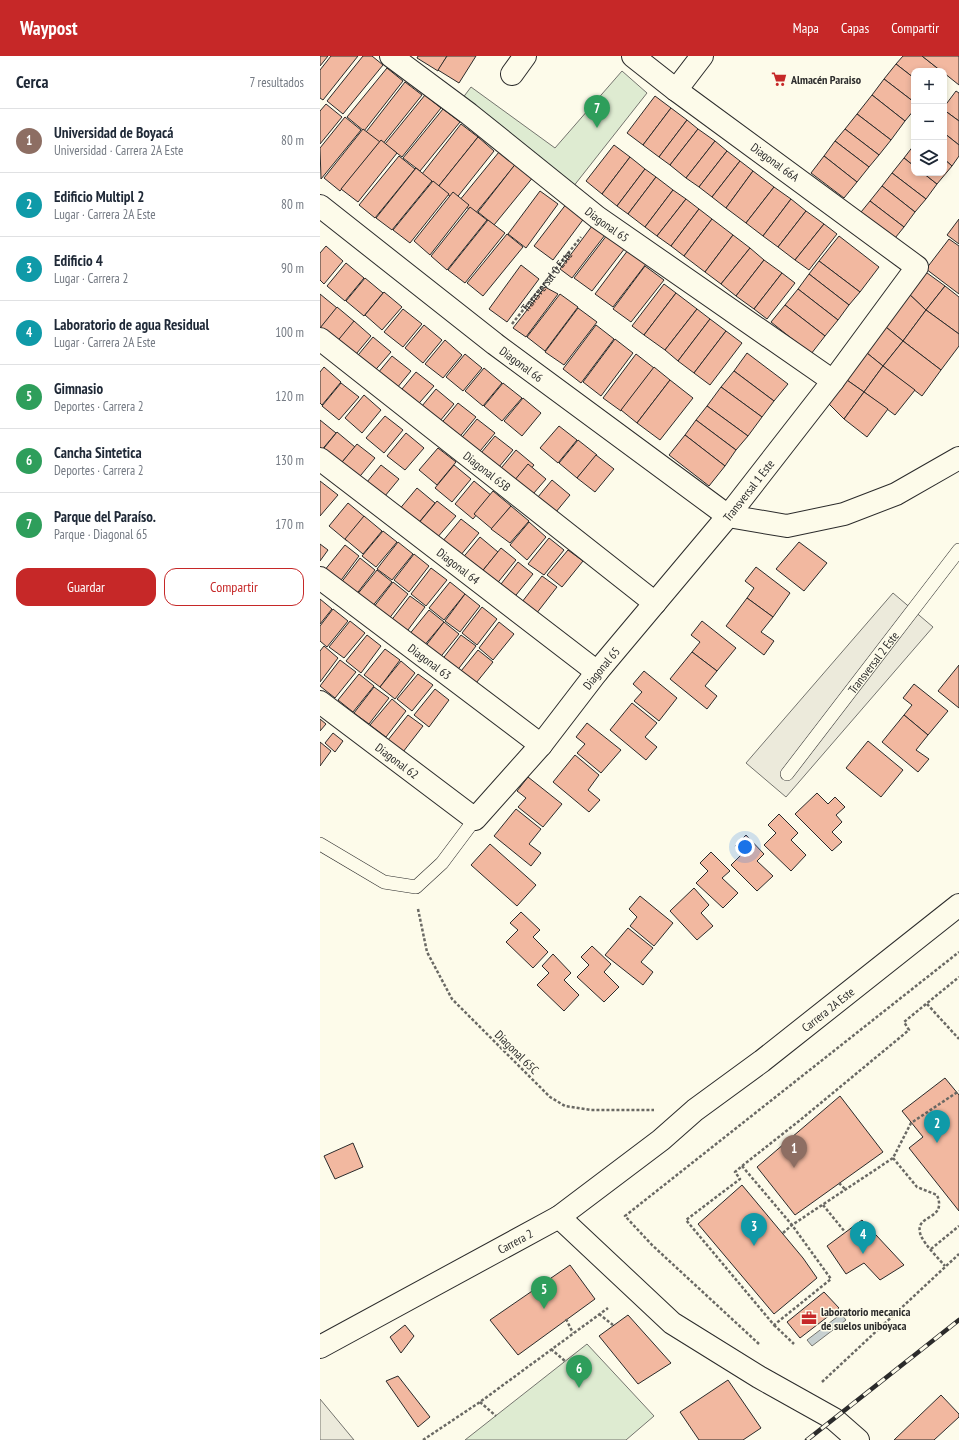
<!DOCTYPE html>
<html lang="es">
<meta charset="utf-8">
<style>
body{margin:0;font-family:"PT Sans Narrow",sans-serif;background:#f2f2f3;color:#1f2937}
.controls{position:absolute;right:12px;top:12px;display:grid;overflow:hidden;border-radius:8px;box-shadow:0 2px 6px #0003}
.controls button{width:36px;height:36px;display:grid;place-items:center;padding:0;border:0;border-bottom:1px solid #e0e1e3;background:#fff;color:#1f2937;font:20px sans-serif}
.you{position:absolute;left:425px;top:791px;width:14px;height:14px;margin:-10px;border:3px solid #fff;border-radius:50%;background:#1a73e8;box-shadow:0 0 0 6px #1a73e833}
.badge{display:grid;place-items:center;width:26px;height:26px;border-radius:50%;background:#c62828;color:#fff;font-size:13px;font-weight:700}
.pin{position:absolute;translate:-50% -33px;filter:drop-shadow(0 1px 2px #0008)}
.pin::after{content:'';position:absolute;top:21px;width:14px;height:12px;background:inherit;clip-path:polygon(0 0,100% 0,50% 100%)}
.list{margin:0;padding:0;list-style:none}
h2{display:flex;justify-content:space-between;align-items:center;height:52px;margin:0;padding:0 16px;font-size:17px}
h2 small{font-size:13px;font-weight:400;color:#747a83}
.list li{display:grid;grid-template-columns:26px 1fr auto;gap:12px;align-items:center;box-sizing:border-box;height:64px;padding:0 16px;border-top:1px solid #e0e1e3}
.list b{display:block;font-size:15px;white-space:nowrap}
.list p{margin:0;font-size:13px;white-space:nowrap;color:#747a83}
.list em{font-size:13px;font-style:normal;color:#747a83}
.actions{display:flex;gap:8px;padding:12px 16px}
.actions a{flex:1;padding:9px 0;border:1px solid #c62828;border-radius:12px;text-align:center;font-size:14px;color:#c62828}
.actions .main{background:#c62828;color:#fff}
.icon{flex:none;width:22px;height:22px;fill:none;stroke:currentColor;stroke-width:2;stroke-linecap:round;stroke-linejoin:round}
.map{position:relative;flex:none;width:639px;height:1384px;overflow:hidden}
header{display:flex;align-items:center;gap:24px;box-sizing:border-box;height:56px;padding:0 20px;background:#c62828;color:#fff}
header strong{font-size:19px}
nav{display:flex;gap:22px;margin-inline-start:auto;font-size:14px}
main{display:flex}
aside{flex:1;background:#fff}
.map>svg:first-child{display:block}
.green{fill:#deebd1;stroke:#74746e}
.parking{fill:#eceadb;stroke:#74746e}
.water{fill:#c7d0d0;stroke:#74746e}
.building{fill:#f2b8a0;stroke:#2b2b2b}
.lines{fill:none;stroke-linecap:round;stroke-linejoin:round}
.service-casing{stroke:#2b2b2b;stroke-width:14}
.minor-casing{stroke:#2b2b2b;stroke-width:24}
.tertiary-casing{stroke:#2b2b2b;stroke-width:24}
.path{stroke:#6a6964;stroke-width:2.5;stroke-dasharray:3 2;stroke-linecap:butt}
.service{stroke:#fdfbea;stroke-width:13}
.minor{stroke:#fdfbea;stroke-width:22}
.tertiary{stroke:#fdfbea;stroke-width:22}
.rail-casing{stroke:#2b2b2b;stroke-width:4.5}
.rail{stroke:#fdfbea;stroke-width:3;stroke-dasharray:9;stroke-linecap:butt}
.labels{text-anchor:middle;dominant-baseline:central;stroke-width:3;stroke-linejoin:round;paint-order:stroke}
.poi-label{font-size:12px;font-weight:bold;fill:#2b2b2b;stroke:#fdfbea;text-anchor:start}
.street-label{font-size:12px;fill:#2b2b2b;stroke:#fdfbea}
</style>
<header>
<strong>Waypost</strong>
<nav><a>Mapa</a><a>Capas</a><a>Compartir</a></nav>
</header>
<main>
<aside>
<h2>Cerca<small>7 resultados</small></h2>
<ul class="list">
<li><span class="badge" style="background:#8d6e63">1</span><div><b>Universidad de Boyacá</b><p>Universidad · Carrera 2A Este</p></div><em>80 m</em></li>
<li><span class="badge" style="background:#0f9aa8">2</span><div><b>Edificio Multipl 2</b><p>Lugar · Carrera 2A Este</p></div><em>80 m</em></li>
<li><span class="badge" style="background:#0f9aa8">3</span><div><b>Edificio 4</b><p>Lugar · Carrera 2</p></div><em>90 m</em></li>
<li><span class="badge" style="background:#0f9aa8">4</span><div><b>Laboratorio de agua Residual</b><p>Lugar · Carrera 2A Este</p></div><em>100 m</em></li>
<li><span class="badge" style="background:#2e9e5b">5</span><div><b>Gimnasio</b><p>Deportes · Carrera 2</p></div><em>120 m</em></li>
<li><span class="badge" style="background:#2e9e5b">6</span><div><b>Cancha Sintetica</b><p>Deportes · Carrera 2</p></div><em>130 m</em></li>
<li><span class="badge" style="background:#2e9e5b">7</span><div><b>Parque del Paraíso.</b><p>Parque · Diagonal 65</p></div><em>170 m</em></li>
</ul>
<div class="actions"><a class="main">Guardar</a><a>Compartir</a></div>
</aside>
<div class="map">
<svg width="639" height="1384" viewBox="0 0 639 1384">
<rect width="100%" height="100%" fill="#fdfbea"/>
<g class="green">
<polygon points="302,15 327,37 249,136 136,51 151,31 235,92"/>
<polygon points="267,1288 334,1360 306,1384 145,1384"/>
</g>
<g class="parking">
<polygon points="573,537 613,571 466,741 426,707"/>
<polygon points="0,1343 34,1384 0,1384"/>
</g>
<polygon class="water" points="521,1258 526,1264 492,1290 487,1284"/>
<g class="building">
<polygon points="0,0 8,0 0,10"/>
<polygon points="11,0 38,0 3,44 0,42 0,14"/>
<polygon points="43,0 52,0 63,9 23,58 7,45"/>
<polygon points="98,0 127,0 118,15 97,2"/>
<polygon points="127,0 156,0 139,27 118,14"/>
<polygon points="583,0 602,0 621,15 594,15 594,22 576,8"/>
<polygon points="602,0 639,0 639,29 624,17 624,15 621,15"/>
<polygon points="576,8 594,22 594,46 564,23"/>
<polygon points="67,12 83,25 44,75 27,61"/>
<polygon points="564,23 594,46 594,54 585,65 552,39"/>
<polygon points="85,26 102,39 62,89 46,76"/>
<polygon points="636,35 639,37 639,65 624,54 624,51"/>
<polygon points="105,39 121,52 82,101 65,88"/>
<polygon points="552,39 585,65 571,84 537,58"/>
<polygon points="335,40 351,52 323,89 307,77"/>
<polygon points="6,48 22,61 0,88 0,55"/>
<polygon points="351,52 367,64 339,101 323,89"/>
<polygon points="123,53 140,66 100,115 83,102"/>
<polygon points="624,54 639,65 639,89 624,77"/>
<polygon points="537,58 571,84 559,99 525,73"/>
<polygon points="25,61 41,74 1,123 0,92"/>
<polygon points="367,64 378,73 350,109 339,101"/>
<polygon points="141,68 158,81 118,131 102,118"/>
<polygon points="43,73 60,86 20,135 4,122"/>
<polygon points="378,73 395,85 366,122 350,109"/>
<polygon points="525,73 559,99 549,111 515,85"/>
<polygon points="624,77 639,89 639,100 632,110 624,103"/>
<polygon points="158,81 174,95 135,144 118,131"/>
<polygon points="61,84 77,97 38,146 21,133"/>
<polygon points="395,85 407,95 379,131 366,122"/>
<polygon points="515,85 549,111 537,126 504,100"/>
<polygon points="294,89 310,101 282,138 266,125"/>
<polygon points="594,89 594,110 584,102"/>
<polygon points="407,95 420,105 392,141 379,131"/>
<polygon points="179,96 195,109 155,158 139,145"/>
<polygon points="79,100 95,113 55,162 39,149"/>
<polygon points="504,100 537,126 524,142 491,117"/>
<polygon points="310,101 325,113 297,150 282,138"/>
<polygon points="584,102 594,110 594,117 603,117 617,128 606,143 572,117"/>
<polygon points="624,103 632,110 617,128 603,117 624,117"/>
<polygon points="420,105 433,115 406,152 392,141"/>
<polygon points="197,106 214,120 174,169 158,156"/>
<polygon points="96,112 112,125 72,174 56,162"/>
<polygon points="325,113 336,121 308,158 297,150"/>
<polygon points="433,115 454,131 426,167 406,152"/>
<polygon points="572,117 606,143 595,156 562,130"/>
<polygon points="336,121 353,134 325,171 308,158"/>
<polygon points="113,125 129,138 90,187 73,174"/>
<polygon points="562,130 595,156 584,171 550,145"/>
<polygon points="454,131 471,143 443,180 426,167"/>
<polygon points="353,134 366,143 337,180 325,171"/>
<polygon points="220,135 238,148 206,192 188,178"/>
<polygon points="133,136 149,149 110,199 94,185"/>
<polygon points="366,143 379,153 351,190 337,180"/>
<polygon points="471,143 486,155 458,191 443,180"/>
<polygon points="550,145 584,171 571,187 537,161"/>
<polygon points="247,147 265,161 233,204 214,190"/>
<polygon points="150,151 167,164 127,214 111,200"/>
<polygon points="379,153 392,163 364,200 351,190"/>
<polygon points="486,155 504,168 475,204 458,191"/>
<polygon points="392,163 413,179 385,216 364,200"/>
<polygon points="639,163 639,188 627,179"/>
<polygon points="168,164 185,177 145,227 128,214"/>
<polygon points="504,168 517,178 489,214 475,204"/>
<polygon points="272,170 285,179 252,222 240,213"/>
<polygon points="187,178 203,191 163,240 147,227"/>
<polygon points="287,179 305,192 272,235 254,222"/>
<polygon points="413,179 430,192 401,228 385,216"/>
<polygon points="519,180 559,211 540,236 499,205"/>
<polygon points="629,183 639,190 639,238 606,213"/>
<polygon points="6,190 23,205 4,228 0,224 0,197"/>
<polygon points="430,192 444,204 416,240 401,228"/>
<polygon points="308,194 326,208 293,251 275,238"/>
<polygon points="444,204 462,217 434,253 416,240"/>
<polygon points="499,205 540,236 529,249 489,218"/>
<polygon points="26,207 44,222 25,245 7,230"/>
<polygon points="201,209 219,223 187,266 169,253"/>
<polygon points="325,210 344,224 311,266 293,253"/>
<polygon points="603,214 625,230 606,254 588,237"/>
<polygon points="462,217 475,227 447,263 434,253"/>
<polygon points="489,218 529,249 518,264 478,233"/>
<polygon points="45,222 63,237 44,260 26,245"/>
<polygon points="344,228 356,237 324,279 312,270"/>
<polygon points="625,230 639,241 639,278 606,254"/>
<polygon points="225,231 238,238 206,281 193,272"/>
<polygon points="478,233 518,264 505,280 465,249"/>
<polygon points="64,236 82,251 62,274 45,259"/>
<polygon points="356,237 377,253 345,294 324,279"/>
<polygon points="588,237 606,254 583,285 561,267"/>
<polygon points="0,238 17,252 0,273"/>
<polygon points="240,238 258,251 225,295 207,281"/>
<polygon points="465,249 505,280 491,298 451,266"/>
<polygon points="17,251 35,266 16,289 0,276 0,272"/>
<polygon points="258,252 277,266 244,309 225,296"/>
<polygon points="83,253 102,268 83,291 64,276"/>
<polygon points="377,253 390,263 358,305 345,294"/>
<polygon points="606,254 639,278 639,290 621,314 583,285"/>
<polygon points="390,263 406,275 374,317 358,305"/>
<polygon points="34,265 51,280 32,303 15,288"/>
<polygon points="561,267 583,285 563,310 542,293"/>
<polygon points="104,269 122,284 103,307 85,292"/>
<polygon points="276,269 294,283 261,327 243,313"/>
<polygon points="406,275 422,287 390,329 374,317"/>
<polygon points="53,281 71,296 51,319 34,304"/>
<polygon points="295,283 313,297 281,340 263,326"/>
<polygon points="125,284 142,299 123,322 105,308"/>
<polygon points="583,285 621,314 602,340 563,310"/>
<polygon points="542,293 563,310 544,336 524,322"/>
<polygon points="427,297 468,328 454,345 414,315"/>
<polygon points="145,298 162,312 143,335 126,321"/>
<polygon points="316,298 334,312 301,355 283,342"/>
<polygon points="72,300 91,315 72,338 53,323"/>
<polygon points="563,310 595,334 575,359 544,336"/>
<polygon points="4,311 21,326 2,349 0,347 0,316"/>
<polygon points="334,311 350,324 317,367 301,354"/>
<polygon points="164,312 182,327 163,350 145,335"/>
<polygon points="414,315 454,345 442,361 401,331"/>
<polygon points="96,316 114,330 94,353 77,339"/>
<polygon points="524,322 544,336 524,363 504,343"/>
<polygon points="350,324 373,342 340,384 317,367"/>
<polygon points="21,327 39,341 19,364 2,350"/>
<polygon points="183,327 202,342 182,365 164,350"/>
<polygon points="401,331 442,361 428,380 387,350"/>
<polygon points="116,333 134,348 115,371 97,356"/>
<polygon points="544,336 568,353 547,381 524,363"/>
<polygon points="44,339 61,354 42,377 25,362"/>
<polygon points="203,342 221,357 202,380 184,365"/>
<polygon points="138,347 156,361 137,384 119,370"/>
<polygon points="387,350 428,380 416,394 376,364"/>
<polygon points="65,360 83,374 64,397 46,382"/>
<polygon points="157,363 175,377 156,400 138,386"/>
<polygon points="0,364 16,377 0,396"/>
<polygon points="376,364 416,394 405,410 365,379"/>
<polygon points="239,370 257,384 238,407 220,392"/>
<polygon points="17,376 35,391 16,413 0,397"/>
<polygon points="86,377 104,392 85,414 67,400"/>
<polygon points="365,379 405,410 389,430 349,399"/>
<polygon points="175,380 193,394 174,417 156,403"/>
<polygon points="258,384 277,399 257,422 239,407"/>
<polygon points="37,388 55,402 36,425 18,411"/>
<polygon points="118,392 136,406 117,429 99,414"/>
<polygon points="196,394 214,409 195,432 177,417"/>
<polygon points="276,399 294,413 275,436 257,422"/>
<polygon points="208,408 226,423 207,445 189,431"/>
<polygon points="61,409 79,423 60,446 42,432"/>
<polygon points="134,409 151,423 132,446 115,432"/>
<polygon points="232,424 250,439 231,462 213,447"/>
<polygon points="0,425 18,439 0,460"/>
<polygon points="154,425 172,440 153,463 135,448"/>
<polygon points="97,432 115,447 96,470 78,455"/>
<polygon points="173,435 191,450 172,473 154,458"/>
<polygon points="117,445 136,460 116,483 98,468"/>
<polygon points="28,447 46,462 27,485 9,470"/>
<polygon points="191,450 209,465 190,487 171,473"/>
<polygon points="44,460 62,475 43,498 25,483"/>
<polygon points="141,463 159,477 140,500 122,486"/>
<polygon points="209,466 226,481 207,504 190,489"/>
<polygon points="63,475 77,486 56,511 42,500"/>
<polygon points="160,481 178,496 159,519 141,504"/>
<polygon points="229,482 244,494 224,519 208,508"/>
<polygon points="78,486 93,498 72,524 57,513"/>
<polygon points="479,486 507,507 484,535 456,513"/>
<polygon points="0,488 8,494 0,505"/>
<polygon points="25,489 39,500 19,527 4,515"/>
<polygon points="181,492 196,504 175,530 160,518"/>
<polygon points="248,494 263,505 242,531 227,519"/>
<polygon points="94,498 109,510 89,536 74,524"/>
<polygon points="40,502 55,514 35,540 20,528"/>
<polygon points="198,506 213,518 192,544 178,532"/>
<polygon points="436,511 470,537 453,561 427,542 434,532 425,525"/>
<polygon points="111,512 127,524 106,550 91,538"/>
<polygon points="57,514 72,526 51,552 36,540"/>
<polygon points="222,520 237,531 216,558 202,546"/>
<polygon points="73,526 88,538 68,564 53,552"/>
<polygon points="130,526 145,538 124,564 109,552"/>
<polygon points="145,538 160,550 140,576 125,565"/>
<polygon points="90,540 105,551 85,578 70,566"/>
<polygon points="427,542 453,561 441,576 454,585 444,599 406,570"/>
<polygon points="0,543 12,553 0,568"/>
<polygon points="162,551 177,563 157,589 142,577"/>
<polygon points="13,553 28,565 7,591 0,585 0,570"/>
<polygon points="109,554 124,566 103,591 88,580"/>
<polygon points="30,565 45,577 24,602 9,591"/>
<polygon points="382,565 416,592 397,615 372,596 380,586 371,579"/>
<polygon points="124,566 139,578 118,604 104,592"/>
<polygon points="179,566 194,578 173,604 159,592"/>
<polygon points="47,579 61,590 41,617 26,605"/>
<polygon points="141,579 156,590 136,616 121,605"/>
<polygon points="4,590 18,602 0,626 0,595"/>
<polygon points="65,593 80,604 60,631 44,619"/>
<polygon points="158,594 173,606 152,632 137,620"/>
<polygon points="372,596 397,615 385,630 397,640 387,653 350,623"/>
<polygon points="20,604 36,616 15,642 0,630"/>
<polygon points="81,605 95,617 75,643 60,631"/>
<polygon points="639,609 639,652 618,635"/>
<polygon points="324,615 357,642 339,665 314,645 322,636 313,628"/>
<polygon points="39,618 54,630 33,656 18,644"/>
<polygon points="98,618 113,629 92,655 77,643"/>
<polygon points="594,628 628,655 608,679 584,659 592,649 583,642"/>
<polygon points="54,631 69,642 49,668 34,657"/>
<polygon points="115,633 129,644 109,671 94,659"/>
<polygon points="72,643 86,655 66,681 50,669"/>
<polygon points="312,647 337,667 325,681 337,691 326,704 290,674"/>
<polygon points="88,659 103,670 83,696 68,684"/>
<polygon points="584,659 608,679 596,694 609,703 598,716 562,686"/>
<polygon points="0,663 6,668 0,675"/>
<polygon points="267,667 301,694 281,717 257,697 265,688 256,681"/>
<polygon points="13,677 23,685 15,696 5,687"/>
<polygon points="548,685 583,714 561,741 526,712"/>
<polygon points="0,686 11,695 0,710"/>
<polygon points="255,699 279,719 268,734 280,744 269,756 233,726"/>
<polygon points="208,721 242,748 223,771 198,751 206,742 197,735"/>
<polygon points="497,737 508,748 515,741 525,751 516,759 522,766 512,776 522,786 512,795 475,758"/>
<polygon points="196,753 221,773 209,788 221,797 211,810 174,780"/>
<polygon points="459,758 478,777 471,784 486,799 471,815 444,789 456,777 448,769"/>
<polygon points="426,779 444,798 437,805 453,820 437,835 411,809 422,798 415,790"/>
<polygon points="170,788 216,829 197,850 151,809"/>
<polygon points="391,796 410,815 402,822 418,837 403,852 376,827 388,815 380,807"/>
<polygon points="374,832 389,849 381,857 393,870 377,884 350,855"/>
<polygon points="320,840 353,867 334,890 310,870 317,861 309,853"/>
<polygon points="201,856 220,874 213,881 228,896 213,912 186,886 198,874 190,867"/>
<polygon points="308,872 333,892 321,906 333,916 323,929 285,899"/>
<polygon points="272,890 291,908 284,916 299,931 284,946 257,921 269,909 261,901"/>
<polygon points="233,898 251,917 244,924 259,939 244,955 217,929 229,917 222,910"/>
<polygon points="625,1022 639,1039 639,1155 589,1092 603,1081 582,1055"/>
<polygon points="520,1040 563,1096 475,1159 437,1111"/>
<polygon points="33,1087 43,1111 15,1123 4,1100"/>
<polygon points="422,1129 483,1202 497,1222 454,1258 378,1168"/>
<polygon points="542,1164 584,1209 560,1224 544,1207 526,1218 507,1190"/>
<polygon points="250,1209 275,1243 198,1299 170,1264"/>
<polygon points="504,1236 519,1252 480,1282 467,1266"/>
<polygon points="308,1259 351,1307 318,1328 279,1280"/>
<polygon points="85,1269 94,1280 81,1297 70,1281"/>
<polygon points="78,1320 110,1361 98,1371 66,1325"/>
<polygon points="408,1324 441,1372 423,1384 379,1384 360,1356"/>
<polygon points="621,1339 639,1358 639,1361 614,1384 574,1384"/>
</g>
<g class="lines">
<g class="service-casing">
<g id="service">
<path id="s2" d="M 467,718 L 639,494"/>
<polyline points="0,788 64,826 96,831 122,807 155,763"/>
</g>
</g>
<g class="minor-casing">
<g id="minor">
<path id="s3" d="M 71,0 L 149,58 L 277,161 L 513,325"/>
<polyline points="192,18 205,0"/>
<polyline points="356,34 382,0"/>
<path id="s4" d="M 0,150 L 175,288 L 408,460 L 467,470 L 524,458 L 576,438 L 639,402"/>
<path id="s5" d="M 0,283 L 335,547"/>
<path id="s6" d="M 0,403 L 277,616"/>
<path id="s7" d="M 0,522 L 221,689"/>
<path id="s8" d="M 0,646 L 155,763 L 221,689 L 277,616 L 408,460 L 513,325 L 597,211 L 356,34 L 313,0"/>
<polyline points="239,1161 352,1267 439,1321 514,1363 538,1384"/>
</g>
</g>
<g class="tertiary-casing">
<g id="tertiary">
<path id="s9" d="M 0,1291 L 239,1161 L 341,1084 L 375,1054 L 442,1005 L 639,849"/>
</g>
</g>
<g class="path">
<path id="s1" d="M 192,268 L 261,181"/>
<polyline points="98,853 107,896 132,943 230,1041 245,1050 271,1054 334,1054"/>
<polyline points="607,948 639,983"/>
<path d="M 573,1102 L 597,1131 L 617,1139 C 628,1166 592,1157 601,1180 C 606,1190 617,1201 625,1210"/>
<polyline points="422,1110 472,1169 511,1223 454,1269 366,1164 420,1123 415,1116 422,1110 479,1065 589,974 584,966 639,921"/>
<polyline points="519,1127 526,1134"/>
<polyline points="503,1149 525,1176"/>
<polyline points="463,1177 472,1169 573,1102 591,1067 639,1035"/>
<polyline points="611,1193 639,1170"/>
<polyline points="279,1258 293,1269"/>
<polyline points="246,1263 253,1277"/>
<polyline points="454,1269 474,1288"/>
<polyline points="439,1288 332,1189 305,1160 639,896"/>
<polyline points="231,1293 245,1305"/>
<polyline points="502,1326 639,1198"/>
<polyline points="160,1346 176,1360"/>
<polyline points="103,1384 160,1346 288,1252"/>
</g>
<use href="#service" class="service"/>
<use href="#minor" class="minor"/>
<use href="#tertiary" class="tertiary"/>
<g class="rail-casing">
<polyline id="rail" points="487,1384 639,1264"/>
</g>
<use href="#rail" class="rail"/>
</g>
<defs>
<g id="supermarket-bare" transform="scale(1.2)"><path d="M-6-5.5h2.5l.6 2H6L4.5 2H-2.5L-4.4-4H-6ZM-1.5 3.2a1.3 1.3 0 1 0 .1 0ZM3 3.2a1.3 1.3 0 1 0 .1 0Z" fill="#c62828" stroke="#fdfbea" stroke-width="2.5" paint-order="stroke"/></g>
<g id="office-bare" transform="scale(1.2)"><path d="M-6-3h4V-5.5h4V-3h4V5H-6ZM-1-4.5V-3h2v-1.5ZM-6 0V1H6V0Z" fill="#c62828" stroke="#fdfbea" stroke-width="2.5" paint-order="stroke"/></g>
</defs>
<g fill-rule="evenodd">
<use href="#supermarket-bare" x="459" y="23"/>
<use href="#office-bare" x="489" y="1262"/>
</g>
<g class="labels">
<g class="poi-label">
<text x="471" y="23">Almacén Paraiso</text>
<text x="501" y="1255">laboratorio mecanica<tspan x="501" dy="14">de suelos uniboyaca</tspan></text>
</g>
<g class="street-label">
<text transform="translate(455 106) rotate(36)">Diagonal 66A</text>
<text stroke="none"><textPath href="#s3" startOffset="274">Diagonal 65</textPath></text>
<text stroke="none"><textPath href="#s1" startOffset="55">Transversal 0 Este</textPath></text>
<text stroke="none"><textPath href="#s4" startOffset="256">Diagonal 66</textPath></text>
<text stroke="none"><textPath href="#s5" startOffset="213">Diagonal 65B</textPath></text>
<text stroke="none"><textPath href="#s8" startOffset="622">Transversal 1 Este</textPath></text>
<text stroke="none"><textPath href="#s6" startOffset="175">Diagonal 64</textPath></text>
<text stroke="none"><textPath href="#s7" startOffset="138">Diagonal 63</textPath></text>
<text stroke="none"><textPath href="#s2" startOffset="141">Transversal 2 Este</textPath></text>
<text stroke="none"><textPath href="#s8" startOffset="391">Diagonal 65</textPath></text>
<text stroke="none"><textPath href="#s8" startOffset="97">Diagonal 62</textPath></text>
<text stroke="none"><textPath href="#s9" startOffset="612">Carrera 2A Este</textPath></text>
<text transform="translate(197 996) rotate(45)">Diagonal 65C</text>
<text stroke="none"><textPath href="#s9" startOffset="222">Carrera 2</textPath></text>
</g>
</g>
</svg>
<div class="controls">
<button>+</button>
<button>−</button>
<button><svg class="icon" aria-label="layers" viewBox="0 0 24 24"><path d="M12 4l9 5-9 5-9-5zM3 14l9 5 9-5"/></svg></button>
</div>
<div class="you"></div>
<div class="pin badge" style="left:474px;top:1112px;background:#8d6e63">1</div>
<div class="pin badge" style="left:617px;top:1087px;background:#0f9aa8">2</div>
<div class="pin badge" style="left:434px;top:1190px;background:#0f9aa8">3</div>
<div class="pin badge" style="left:543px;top:1198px;background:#0f9aa8">4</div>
<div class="pin badge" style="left:224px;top:1253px;background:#2e9e5b">5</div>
<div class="pin badge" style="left:259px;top:1332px;background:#2e9e5b">6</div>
<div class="pin badge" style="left:277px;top:72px;background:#2e9e5b">7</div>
</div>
</main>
